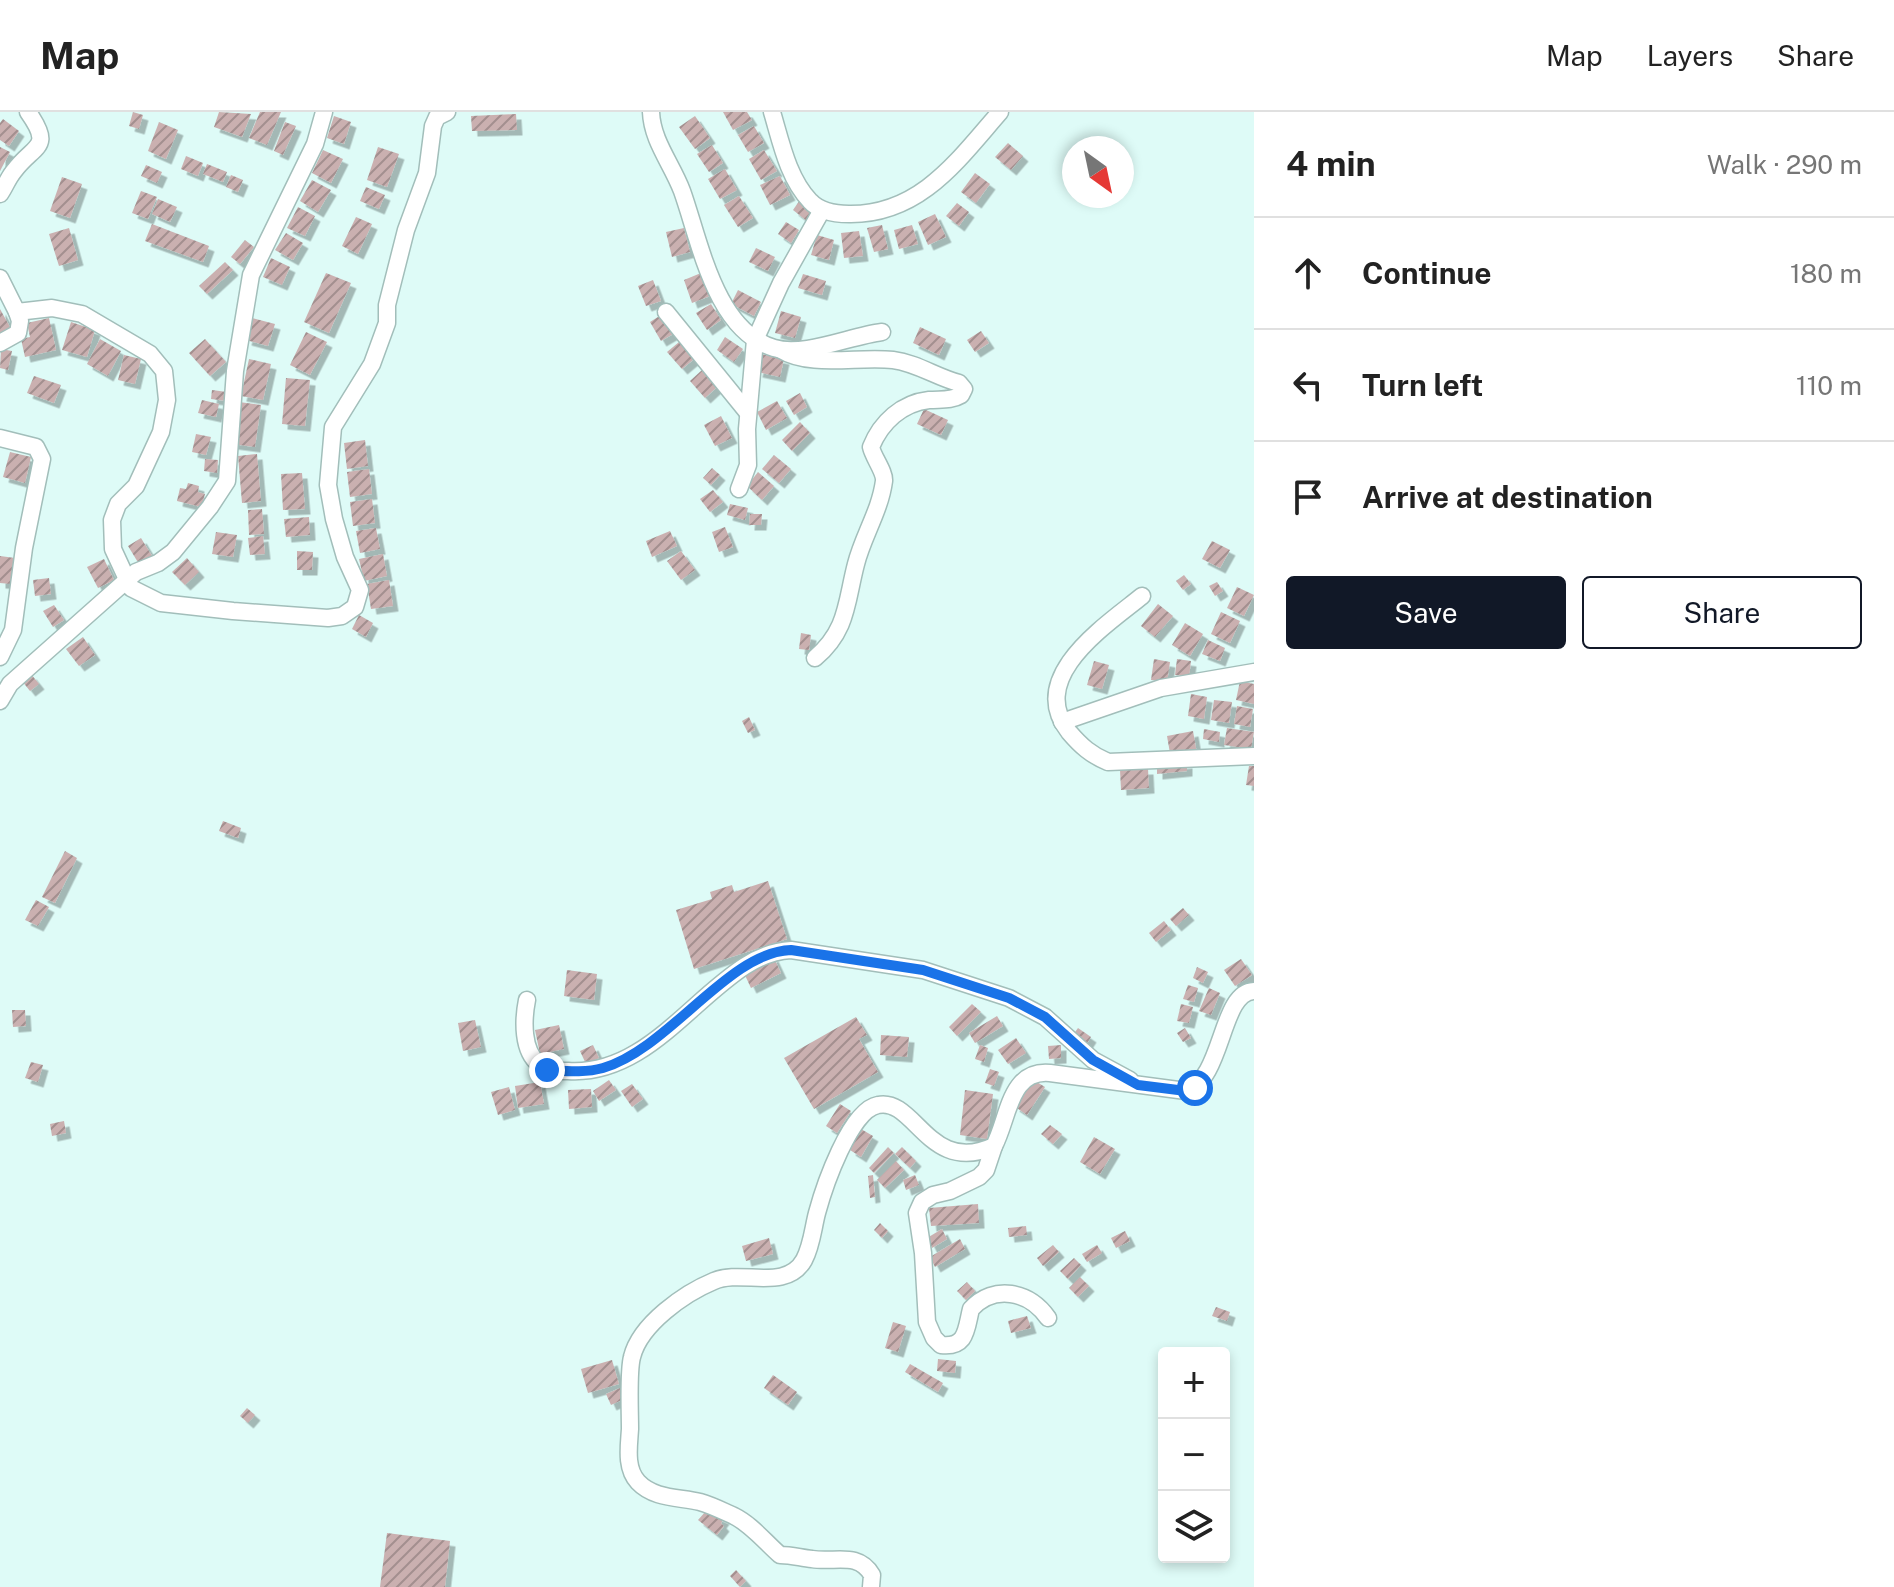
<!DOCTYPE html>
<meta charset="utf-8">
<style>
body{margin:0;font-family:"Public Sans",sans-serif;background:#f2f2f2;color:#222}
.controls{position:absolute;right:24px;bottom:24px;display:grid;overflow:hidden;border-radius:8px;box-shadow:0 4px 12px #0003}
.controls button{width:72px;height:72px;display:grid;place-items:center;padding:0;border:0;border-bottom:2px solid #e0e0e0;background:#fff;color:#222;font:40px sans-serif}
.compass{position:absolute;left:1062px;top:24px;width:72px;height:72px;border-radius:50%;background:#fff;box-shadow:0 4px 12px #0003;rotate:147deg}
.stop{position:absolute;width:24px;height:24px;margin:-18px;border:6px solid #1a73e8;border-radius:50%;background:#fff}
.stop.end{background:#1a73e8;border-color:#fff;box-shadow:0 2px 8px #0008}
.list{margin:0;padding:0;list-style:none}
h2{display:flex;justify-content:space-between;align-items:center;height:104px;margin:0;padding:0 32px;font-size:34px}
h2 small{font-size:26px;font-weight:400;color:#767676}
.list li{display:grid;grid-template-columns:52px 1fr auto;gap:24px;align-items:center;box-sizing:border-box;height:112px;padding:0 32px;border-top:2px solid #e0e0e0}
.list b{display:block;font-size:30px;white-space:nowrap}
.list em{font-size:26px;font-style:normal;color:#767676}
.actions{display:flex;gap:16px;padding:24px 32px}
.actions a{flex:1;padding:18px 0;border:2px solid #111827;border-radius:8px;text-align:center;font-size:28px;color:#111827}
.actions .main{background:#111827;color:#fff}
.icon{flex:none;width:44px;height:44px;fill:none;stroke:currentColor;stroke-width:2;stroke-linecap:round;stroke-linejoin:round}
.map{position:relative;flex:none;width:1254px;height:1475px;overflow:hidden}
header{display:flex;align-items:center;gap:48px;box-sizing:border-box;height:112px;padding:0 40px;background:#fff;border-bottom:2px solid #e0e0e0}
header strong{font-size:38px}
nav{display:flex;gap:44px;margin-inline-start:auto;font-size:28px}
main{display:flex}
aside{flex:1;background:#fff}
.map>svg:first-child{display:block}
.building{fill:url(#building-hatch);filter:url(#shadow)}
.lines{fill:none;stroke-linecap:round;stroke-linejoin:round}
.street-casing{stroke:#a2beba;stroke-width:19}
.street{stroke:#fff;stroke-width:16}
.route{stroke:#1a73e8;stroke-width:10}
</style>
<header>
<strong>Map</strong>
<nav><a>Map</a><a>Layers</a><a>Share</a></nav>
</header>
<main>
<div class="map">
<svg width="1254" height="1475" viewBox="0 0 1254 1475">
<defs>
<pattern id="building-hatch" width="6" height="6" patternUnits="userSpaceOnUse" patternTransform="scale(2)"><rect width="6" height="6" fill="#cab0b0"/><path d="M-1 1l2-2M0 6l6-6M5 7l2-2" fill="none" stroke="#a38f8f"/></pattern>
<filter id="shadow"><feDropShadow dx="5.5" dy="5.5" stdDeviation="0" flood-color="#0004"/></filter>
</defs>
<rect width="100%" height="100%" fill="#defbf7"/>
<g class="building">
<polygon points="133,0 143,3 139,17 129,14"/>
<polygon points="219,0 251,2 242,25 214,15"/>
<polygon points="260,0 281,0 267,33 249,26"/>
<polygon points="723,0 747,0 752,8 733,18"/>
<polygon points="516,2 517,18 472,19 471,4"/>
<polygon points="334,4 351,10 344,32 327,26"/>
<polygon points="695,4 710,26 695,37 679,15"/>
<polygon points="3,7 19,19 9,34 0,28 0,11"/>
<polygon points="159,10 178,18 166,47 148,39"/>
<polygon points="285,10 296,14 283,43 274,39"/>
<polygon points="754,14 764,31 748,40 738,23"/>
<polygon points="1008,31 1023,44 1011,58 995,45"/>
<polygon points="712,33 723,51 709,60 697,42"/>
<polygon points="0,35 10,40 0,59"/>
<polygon points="378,35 399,42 387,75 367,68"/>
<polygon points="323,38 343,47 331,71 312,61"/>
<polygon points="764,38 777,59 761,68 749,47"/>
<polygon points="186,44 203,51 198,64 181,57"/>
<polygon points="207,52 227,60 223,70 203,62"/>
<polygon points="146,53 162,60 157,71 141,64"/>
<polygon points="725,57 737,78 720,87 708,67"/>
<polygon points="975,61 990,72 976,91 961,80"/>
<polygon points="231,63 243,68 238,80 226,75"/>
<polygon points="780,64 790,83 770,93 760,73"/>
<polygon points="62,65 82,72 70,106 50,99"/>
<polygon points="312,68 331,78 318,100 300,89"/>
<polygon points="366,75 385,83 379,97 360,89"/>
<polygon points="141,79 157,85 148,107 132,101"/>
<polygon points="739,84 753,106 738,115 724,93"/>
<polygon points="158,87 177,95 170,110 152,102"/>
<polygon points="800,88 815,100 807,109 793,98"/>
<polygon points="957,91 969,100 959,114 946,104"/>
<polygon points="298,95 315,104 305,124 287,116"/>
<polygon points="935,102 946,125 928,133 918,110"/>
<polygon points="356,105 372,112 358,142 342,134"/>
<polygon points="786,110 799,118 791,131 778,122"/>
<polygon points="152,112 209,134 203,150 145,129"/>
<polygon points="882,113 888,137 874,140 867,116"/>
<polygon points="912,113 918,132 899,137 894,118"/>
<polygon points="69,116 78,148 59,154 49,122"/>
<polygon points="684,116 690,140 672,145 666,120"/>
<polygon points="859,119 863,144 844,146 841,121"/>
<polygon points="286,121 303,131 293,148 275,138"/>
<polygon points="817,123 834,128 829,148 811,143"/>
<polygon points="245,128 254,135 240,152 231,145"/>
<polygon points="756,136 775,145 768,159 749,150"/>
<polygon points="271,146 290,155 282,173 263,165"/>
<polygon points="225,150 233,158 207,182 199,174"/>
<polygon points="326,161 351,171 329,221 304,210"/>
<polygon points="701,161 710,184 692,191 684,168"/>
<polygon points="803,162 826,169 822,183 798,176"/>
<polygon points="653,168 661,189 646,194 638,174"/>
<polygon points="738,178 761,190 754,204 731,192"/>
<polygon points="711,192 721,208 707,218 696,201"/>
<polygon points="0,197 10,215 0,221"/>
<polygon points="781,199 801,205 795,226 775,221"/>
<polygon points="661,203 673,222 661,229 650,210"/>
<polygon points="49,206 56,238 25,245 21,227 30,225 27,211"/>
<polygon points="252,206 275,212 268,234 246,228"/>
<polygon points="71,210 95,218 87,245 62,238"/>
<polygon points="920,215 946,227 939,243 913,231"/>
<polygon points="981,219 989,231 975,240 967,228"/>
<polygon points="306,220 327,230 310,263 290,253"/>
<polygon points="725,225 743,237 734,250 717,238"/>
<polygon points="100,227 121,239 108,264 87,252"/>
<polygon points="205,227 226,250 210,264 189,241"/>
<polygon points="679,230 694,247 682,257 667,240"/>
<polygon points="1,237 12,239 8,258 0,256"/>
<polygon points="761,242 784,247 780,265 757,260"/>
<polygon points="124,243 141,247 135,272 118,268"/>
<polygon points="249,247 271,252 263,288 241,284"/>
<polygon points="702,258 718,274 705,286 690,269"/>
<polygon points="34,264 61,273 54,291 27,281"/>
<polygon points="286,266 310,268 305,314 282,312"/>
<polygon points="212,278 227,280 227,289 211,287"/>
<polygon points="800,281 807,295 794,303 786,289"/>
<polygon points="202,288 219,292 216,305 198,301"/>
<polygon points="777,289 787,306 766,318 757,300"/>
<polygon points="239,290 261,293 255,335 232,332"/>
<polygon points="924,297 948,308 941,323 917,312"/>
<polygon points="721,304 732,326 715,334 704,313"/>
<polygon points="800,310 810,321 792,339 782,328"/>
<polygon points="196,322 211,325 206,343 192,340"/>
<polygon points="365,328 368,354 347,357 344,331"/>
<polygon points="10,340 31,345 25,371 3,365"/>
<polygon points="257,342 261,389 242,391 238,344"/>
<polygon points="774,343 791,357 779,371 762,357"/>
<polygon points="205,347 218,348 217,361 204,359"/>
<polygon points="712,356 720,363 711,373 703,366"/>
<polygon points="369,357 372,382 350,385 347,360"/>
<polygon points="758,360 774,374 762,388 747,374"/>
<polygon points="302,361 305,397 283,398 281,362"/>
<polygon points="188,371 199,374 198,380 205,382 201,395 177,389 180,376 186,377"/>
<polygon points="713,378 723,390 710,400 700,387"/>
<polygon points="372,387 375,411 353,414 350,390"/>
<polygon points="730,392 748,396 745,408 727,403"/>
<polygon points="262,397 264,422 249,423 248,398"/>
<polygon points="750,402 762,402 761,413 749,413"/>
<polygon points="309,405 310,423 286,425 284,407"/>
<polygon points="725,415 733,435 719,440 712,420"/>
<polygon points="376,416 380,437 360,441 356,419"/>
<polygon points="670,419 677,434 652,445 646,429"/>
<polygon points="216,420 237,423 233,445 212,442"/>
<polygon points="263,424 265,442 250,443 248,426"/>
<polygon points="141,426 152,444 139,452 128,434"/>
<polygon points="1212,429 1230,438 1220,456 1202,447"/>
<polygon points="297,439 313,440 312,458 297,458"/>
<polygon points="681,439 695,458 681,468 667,449"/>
<polygon points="383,442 387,464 364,469 359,447"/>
<polygon points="0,444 15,446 11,472 0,471"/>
<polygon points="187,446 199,460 185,473 172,460"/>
<polygon points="104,447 114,468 98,476 87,455"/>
<polygon points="1184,463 1191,472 1183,478 1176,469"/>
<polygon points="49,466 51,482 35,484 33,468"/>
<polygon points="389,468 393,494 371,497 367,472"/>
<polygon points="1217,470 1223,479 1215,484 1209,474"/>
<polygon points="1237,475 1254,483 1244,504 1227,496"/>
<polygon points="1158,492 1173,504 1155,525 1141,514"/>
<polygon points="54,493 64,508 53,515 43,499"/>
<polygon points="1221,500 1240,509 1230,531 1211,522"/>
<polygon points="359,503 373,511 366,525 352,517"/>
<polygon points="1185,511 1203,522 1190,544 1172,533"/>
<polygon points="801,521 811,523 809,538 799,537"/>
<polygon points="83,525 95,543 79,554 66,537"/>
<polygon points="1208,528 1225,536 1220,549 1202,542"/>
<polygon points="1154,547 1170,550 1167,570 1151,568"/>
<polygon points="1177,547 1191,549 1189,565 1175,563"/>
<polygon points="1094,549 1109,553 1102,577 1087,573"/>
<polygon points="31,562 39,572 30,579 22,569"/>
<polygon points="1240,569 1254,572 1254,592 1236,588"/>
<polygon points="1191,582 1207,585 1204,607 1188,604"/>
<polygon points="1214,588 1232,590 1229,611 1211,608"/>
<polygon points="1237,594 1253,597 1250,615 1234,612"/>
<polygon points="749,605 755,618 748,621 742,609"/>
<polygon points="1227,616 1254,620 1251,637 1224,633"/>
<polygon points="1204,617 1220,620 1219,630 1203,627"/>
<polygon points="1193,619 1197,642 1171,647 1167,624"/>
<polygon points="1187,651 1187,659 1157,662 1157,654"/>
<polygon points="1249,654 1254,654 1254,674 1246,673"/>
<polygon points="1148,657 1149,676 1121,678 1120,658"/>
<polygon points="223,709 241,716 238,726 219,719"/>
<polygon points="65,739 77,746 55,791 42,785"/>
<polygon points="768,769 787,827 694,857 676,798 712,787 710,780 732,773 734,780"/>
<polygon points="36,788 49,795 38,814 25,808"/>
<polygon points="1183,796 1189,803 1176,814 1170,807"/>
<polygon points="1164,809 1171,818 1156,830 1149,821"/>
<polygon points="773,844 781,861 751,876 743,859"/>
<polygon points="1241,847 1252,863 1235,874 1224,858"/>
<polygon points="1197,855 1208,860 1203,871 1193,866"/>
<polygon points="567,858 597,862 594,888 564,884"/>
<polygon points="1188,873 1198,876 1194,890 1183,887"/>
<polygon points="1209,876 1220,881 1211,903 1199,899"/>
<polygon points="972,892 981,900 957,924 949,915"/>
<polygon points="1181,892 1193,895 1189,911 1177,909"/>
<polygon points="12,898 25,898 26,914 13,915"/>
<polygon points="997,904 1003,914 975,931 969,921"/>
<polygon points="856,905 867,923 859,927 878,960 814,997 784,946"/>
<polygon points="475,908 481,935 463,939 458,911"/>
<polygon points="559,913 564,937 540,942 535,918"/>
<polygon points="1078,916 1091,925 1086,933 1073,923"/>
<polygon points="1185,916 1191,926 1183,930 1177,921"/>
<polygon points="881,923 909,925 907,945 880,943"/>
<polygon points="1016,926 1026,941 1008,952 998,938"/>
<polygon points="593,933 599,946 586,952 580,939"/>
<polygon points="980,933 988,936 984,950 975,947"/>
<polygon points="1061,933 1061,946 1049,947 1048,934"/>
<polygon points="31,950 43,953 38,970 25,966"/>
<polygon points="990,957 999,960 994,974 985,971"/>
<polygon points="1032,967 1045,975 1027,1003 1014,994"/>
<polygon points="609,968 616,978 599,989 593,979"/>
<polygon points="540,970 544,992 518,996 515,974"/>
<polygon points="632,972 643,987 632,995 621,979"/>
<polygon points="509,975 515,998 498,1003 491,980"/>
<polygon points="591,977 592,995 569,997 568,978"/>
<polygon points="965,978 993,982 987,1027 960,1023"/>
<polygon points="840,992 851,999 837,1021 826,1014"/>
<polygon points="64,1009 66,1021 52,1024 50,1012"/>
<polygon points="1050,1013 1062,1022 1053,1032 1041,1022"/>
<polygon points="861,1017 873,1024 861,1045 850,1038"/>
<polygon points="1094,1025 1115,1037 1100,1062 1080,1050"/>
<polygon points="888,1035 894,1041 874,1061 869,1056"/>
<polygon points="902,1035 916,1049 910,1056 895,1042"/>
<polygon points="896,1049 904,1058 885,1076 877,1068"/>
<polygon points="873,1063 875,1085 870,1086 868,1064"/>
<polygon points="915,1063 919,1073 906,1078 903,1068"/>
<polygon points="978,1092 979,1111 931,1114 929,1096"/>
<polygon points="880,1111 888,1119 882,1126 874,1118"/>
<polygon points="1026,1114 1027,1123 1009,1125 1008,1116"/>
<polygon points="942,1117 947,1127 932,1136 927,1126"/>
<polygon points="1125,1119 1130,1129 1116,1136 1111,1126"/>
<polygon points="769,1126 773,1142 746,1149 742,1134"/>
<polygon points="960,1127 965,1137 935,1155 930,1145"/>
<polygon points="1053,1133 1059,1140 1043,1154 1037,1146"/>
<polygon points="1097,1133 1102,1141 1087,1150 1082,1142"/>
<polygon points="1074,1146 1081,1153 1068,1167 1060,1159"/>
<polygon points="1080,1165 1089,1174 1078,1185 1069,1176"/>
<polygon points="967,1170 975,1179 966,1188 957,1179"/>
<polygon points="1216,1195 1230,1200 1227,1209 1212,1204"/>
<polygon points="1027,1204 1031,1216 1011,1221 1008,1209"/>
<polygon points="893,1210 906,1214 898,1240 885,1236"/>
<polygon points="938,1247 956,1249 955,1261 937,1259"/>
<polygon points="612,1248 619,1272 588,1281 581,1257"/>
<polygon points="910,1252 943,1271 938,1280 905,1260"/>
<polygon points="773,1263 797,1280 788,1293 764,1276"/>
<polygon points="620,1276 624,1287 611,1293 606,1282"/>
<polygon points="247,1296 255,1303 248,1311 240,1304"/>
<polygon points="706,1399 724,1407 721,1411 724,1414 717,1423 698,1408"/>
<polygon points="387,1421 450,1429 445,1475 380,1475"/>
<polygon points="736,1458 746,1469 740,1475 730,1464"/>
</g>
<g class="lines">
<g class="street-casing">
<g id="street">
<path d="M 651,0 C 652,29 672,52 682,79 C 700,129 715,219 774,236 C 804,245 850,224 882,220"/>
<path d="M 772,0 C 781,30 788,66 810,89 C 820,100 835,102 849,102 C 920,103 958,48 1000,0"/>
<path d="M 0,82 C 5,75 8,66 14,59 C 34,32 54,37 28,0"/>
<polyline points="0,166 17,200 52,196 82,202 150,242 164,259 167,288 161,320 136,374 118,392 112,408 113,437 131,476 161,491 233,499 328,506 342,504 355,495 360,478 345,445 334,407 328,373 333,315 372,252 387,211 387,193 406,118 427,61 433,14 437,5 447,0"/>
<polyline points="666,200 748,301"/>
<polyline points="0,231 18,221 20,209 17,200"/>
<path d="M 781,238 C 810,256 859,244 893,248 C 917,251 936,265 959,271 L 964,277 L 961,283 C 951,289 941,287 929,288 C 902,291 881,310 871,335 C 873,345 885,360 884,369 C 880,399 863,424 856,452 C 846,490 848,518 815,546"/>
<polyline points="0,326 36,335 42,347 24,436 13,518 0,545"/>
<polyline points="739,377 748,353 747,317 755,228 781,171 822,98"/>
<path d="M 1142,484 C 1105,514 1026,565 1069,620 C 1081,634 1091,643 1108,650 L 1254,644"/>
<polyline points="0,589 10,572 136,460 158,451 173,440 210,395 227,369 235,259 251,163 315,32 324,0"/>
<polyline points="1062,610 1161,576 1254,560"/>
<path d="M 527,888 C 523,908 522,939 539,952 C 549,959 557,959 568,959 C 642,964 689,890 745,854 C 759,845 773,839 791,838 L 923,858 L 1009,886 L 1045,905 L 1093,948 L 1130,968"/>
<path d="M 994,1034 L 986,1058 L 979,1065 L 950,1079 L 933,1083 L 922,1090 L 917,1101 L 923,1141 L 927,1210 L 934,1226 L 941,1233 C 967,1236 966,1217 971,1197 C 994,1172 1029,1179 1048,1206"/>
<path d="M 871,1475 L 872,1463 C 858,1439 835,1451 812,1447 C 801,1446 792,1443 780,1443 C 765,1430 752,1413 734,1404 C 723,1399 711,1393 700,1390 C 679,1385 654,1387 638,1370 C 625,1356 629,1334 630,1317 C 630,1300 628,1260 632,1245 C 640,1212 685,1181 714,1169 C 742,1157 786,1180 804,1148 C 812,1133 813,1116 817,1101 C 824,1075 850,998 878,993 C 915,985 929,1064 994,1034 C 1009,1006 1009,957 1050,961 L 1186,979 C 1224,966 1220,880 1254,879"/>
</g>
</g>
<use href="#street" class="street"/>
</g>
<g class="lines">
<path class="route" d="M 547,958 C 566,959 585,961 603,956 C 670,936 728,840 791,838 L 923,858 L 1009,886 L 1045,905 L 1093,948 L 1138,973 L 1186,979 L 1195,976"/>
</g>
</svg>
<div class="controls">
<button>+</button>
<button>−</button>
<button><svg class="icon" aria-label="layers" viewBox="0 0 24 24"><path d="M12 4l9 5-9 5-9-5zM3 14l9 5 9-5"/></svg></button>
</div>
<svg class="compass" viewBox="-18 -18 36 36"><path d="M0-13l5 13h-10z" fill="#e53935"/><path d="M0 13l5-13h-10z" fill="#767676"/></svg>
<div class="stop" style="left:1195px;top:976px"></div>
<div class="stop end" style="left:547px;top:958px"></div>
</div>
<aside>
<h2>4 min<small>Walk · 290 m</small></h2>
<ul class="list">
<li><svg class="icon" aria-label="ahead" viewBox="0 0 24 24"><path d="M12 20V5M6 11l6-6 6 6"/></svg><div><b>Continue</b></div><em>180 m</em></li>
<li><svg class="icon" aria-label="left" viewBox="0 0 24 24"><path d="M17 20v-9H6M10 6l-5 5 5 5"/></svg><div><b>Turn left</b></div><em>110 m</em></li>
<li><svg class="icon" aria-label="arrive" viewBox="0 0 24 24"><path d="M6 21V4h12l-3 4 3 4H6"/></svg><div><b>Arrive at destination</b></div></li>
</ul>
<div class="actions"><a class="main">Save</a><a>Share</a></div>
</aside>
</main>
